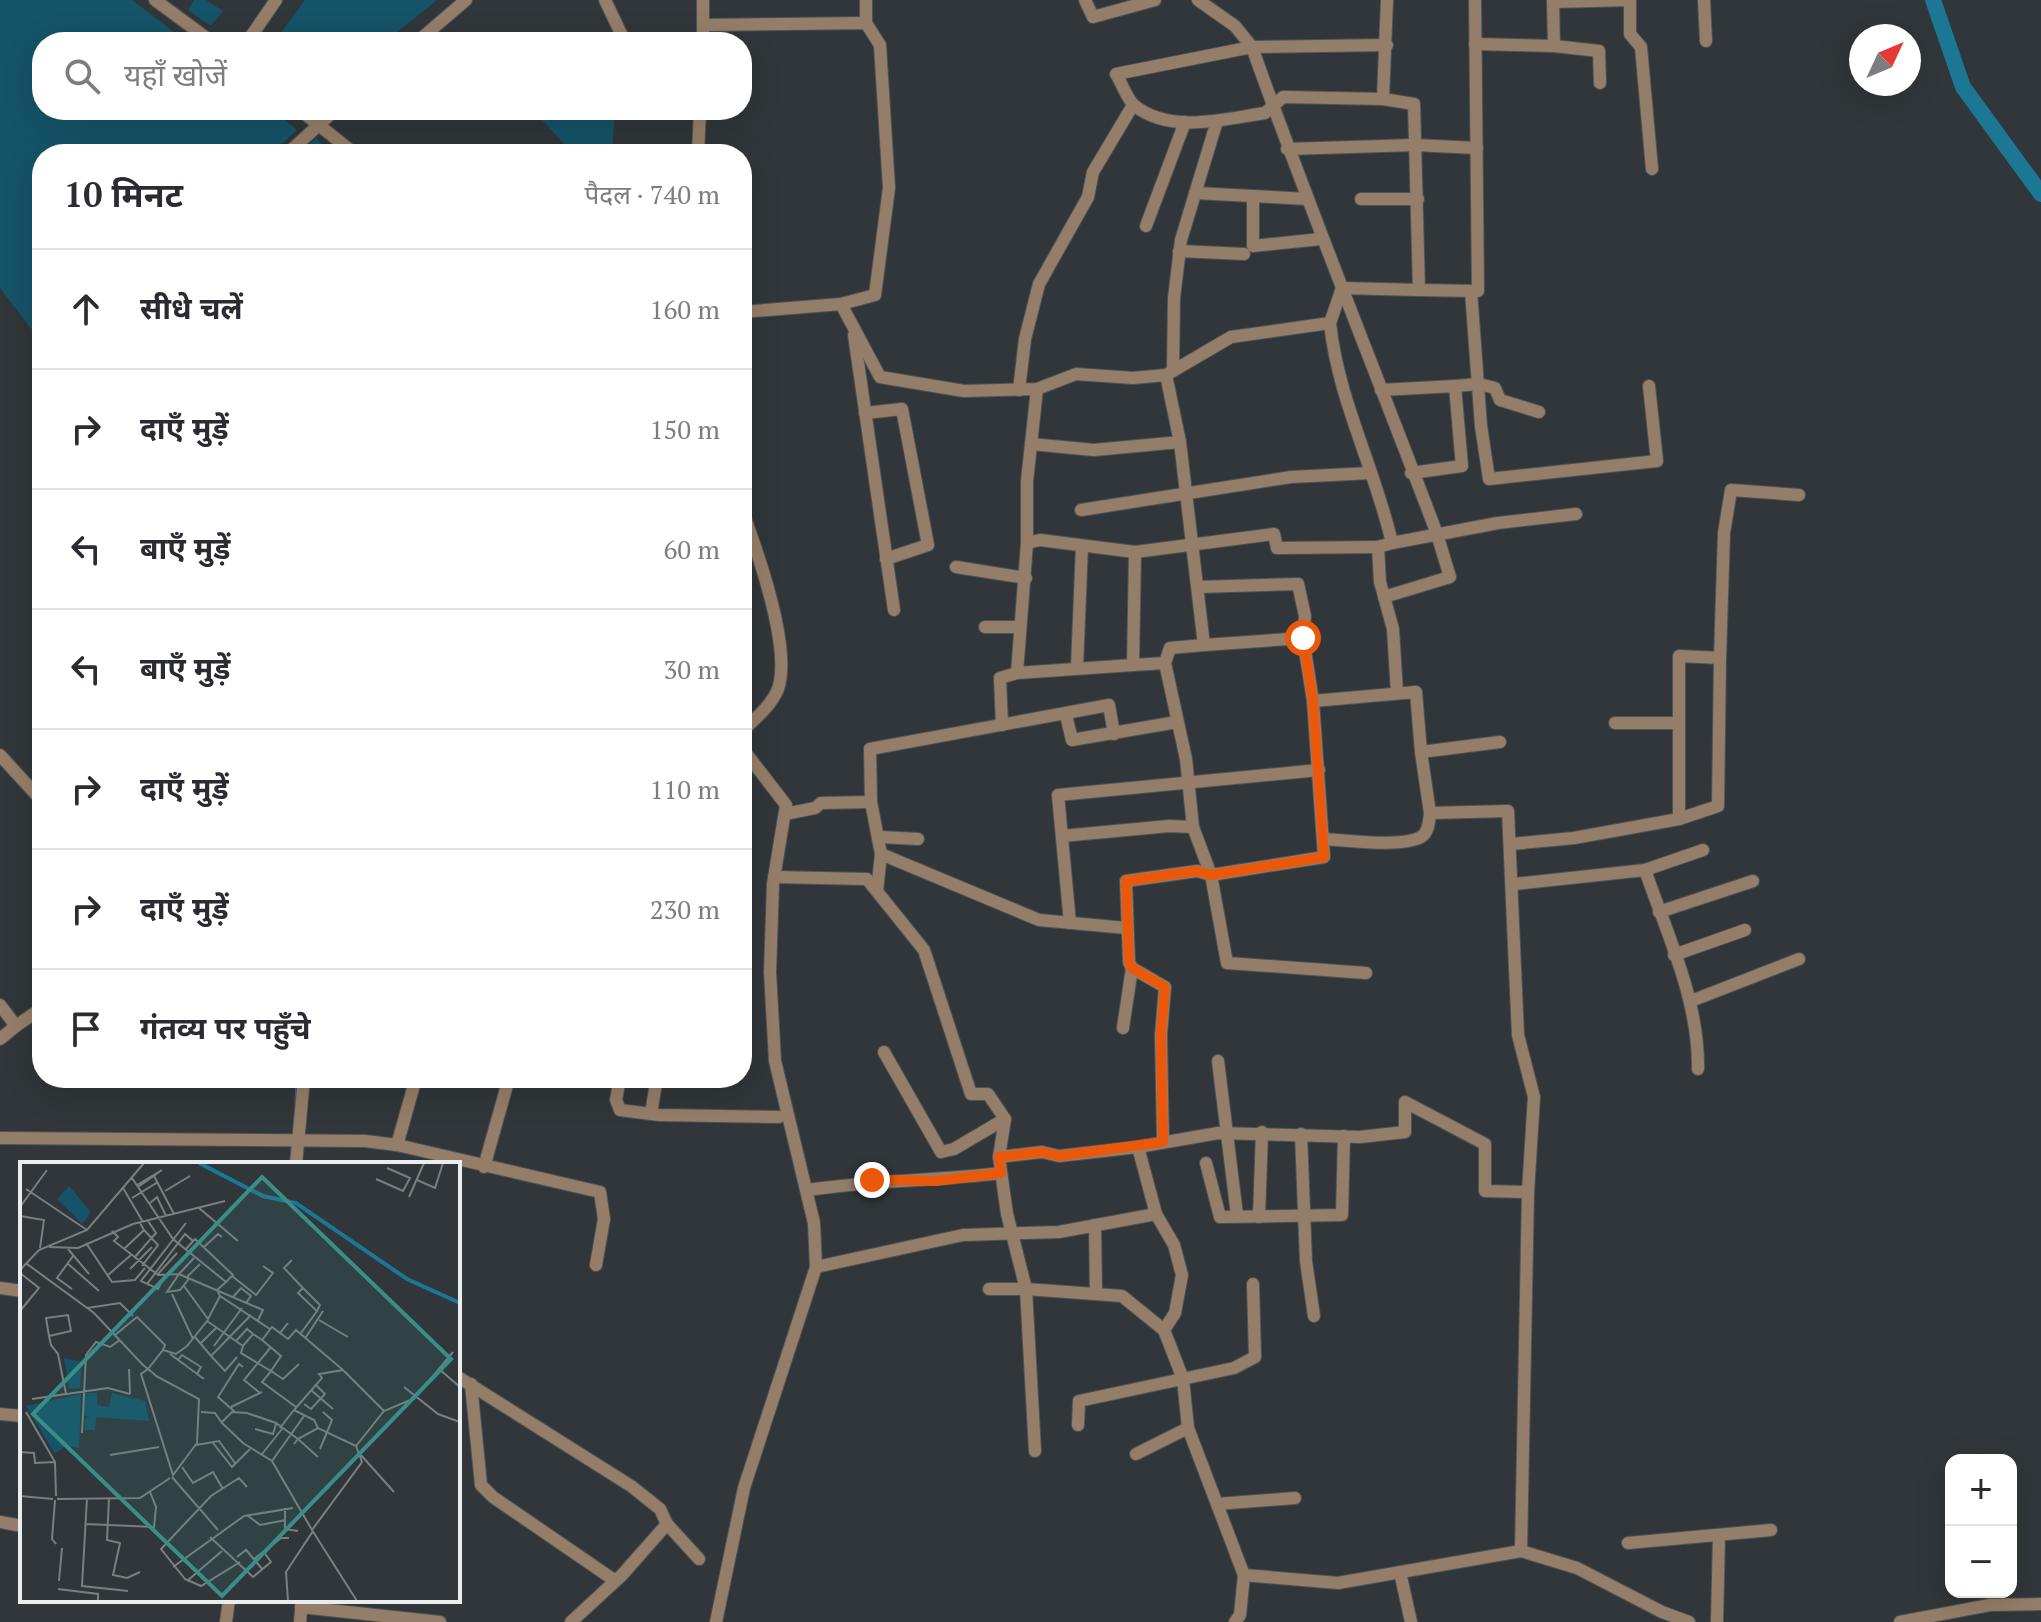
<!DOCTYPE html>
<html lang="hi">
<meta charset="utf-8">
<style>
body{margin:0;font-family:"PT Serif","Noto Sans Devanagari",serif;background:#f7f7f7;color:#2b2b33}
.controls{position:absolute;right:24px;bottom:24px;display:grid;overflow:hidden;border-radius:16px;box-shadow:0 8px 32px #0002}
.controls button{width:72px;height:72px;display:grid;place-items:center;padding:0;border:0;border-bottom:2px solid #e1e1e2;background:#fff;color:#2b2b33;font:40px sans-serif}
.compass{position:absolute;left:1849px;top:24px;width:72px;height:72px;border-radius:50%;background:#fff;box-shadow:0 8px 32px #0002;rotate:46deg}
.stop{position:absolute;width:24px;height:24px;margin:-18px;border:6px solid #ea580c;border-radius:50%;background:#fff}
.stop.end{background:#ea580c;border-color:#fff;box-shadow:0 2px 8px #0008}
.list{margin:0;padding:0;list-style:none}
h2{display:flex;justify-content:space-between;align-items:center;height:104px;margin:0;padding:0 32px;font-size:34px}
h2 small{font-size:26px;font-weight:400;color:#7c7c81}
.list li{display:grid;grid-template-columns:52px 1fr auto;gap:24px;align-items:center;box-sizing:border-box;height:120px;padding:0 32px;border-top:2px solid #e1e1e2}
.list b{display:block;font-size:30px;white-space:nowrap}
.list em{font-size:26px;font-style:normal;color:#7c7c81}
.icon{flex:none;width:44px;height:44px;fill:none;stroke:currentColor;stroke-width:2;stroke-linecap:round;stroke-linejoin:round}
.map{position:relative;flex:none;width:2041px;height:1622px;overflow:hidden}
.search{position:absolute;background:#fff;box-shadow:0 8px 32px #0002;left:32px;top:32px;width:720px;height:88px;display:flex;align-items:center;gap:20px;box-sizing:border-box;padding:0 28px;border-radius:32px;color:#7c7c81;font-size:30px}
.panel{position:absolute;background:#fff;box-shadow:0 8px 32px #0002;left:32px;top:144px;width:720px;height:944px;border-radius:32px}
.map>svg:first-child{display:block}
.green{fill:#155368}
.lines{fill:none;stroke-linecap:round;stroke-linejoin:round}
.stream{stroke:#1c7794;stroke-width:3}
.river{stroke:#1c7794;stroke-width:16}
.minor-casing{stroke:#4e5356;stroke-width:14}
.minor{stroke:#957e69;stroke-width:12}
.route{stroke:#ea580c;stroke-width:10}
.inset-river{fill:none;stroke:#1c7794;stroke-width:4}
.inset-road{fill:none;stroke:#7a7f81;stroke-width:2}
.view{fill:#3b8e88;fill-opacity:0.15;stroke:#3b8e88;stroke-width:4}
.inset-edge{fill:none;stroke:#e9edee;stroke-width:4}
</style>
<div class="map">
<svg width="2041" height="1622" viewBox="0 0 2041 1622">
<rect width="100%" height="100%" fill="#303639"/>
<g class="green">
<polygon points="0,0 132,0 187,42 42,42 42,110 273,110 297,130 271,154 42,154 42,343 0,288"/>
<polygon points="194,0 206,0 223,11 211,26 188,10"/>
<polygon points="305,0 437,0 385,42 274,42"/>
<polygon points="542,110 615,110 612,154 573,154 536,113"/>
<polygon points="316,138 331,154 299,154"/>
</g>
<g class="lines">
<polyline class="stream" points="296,1102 297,1078"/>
<polyline class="river" points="1933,0 1963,87 2041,194"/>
<g class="minor-casing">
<g id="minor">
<polyline points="155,0 212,42"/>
<polyline points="605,0 625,42"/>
<polyline points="1085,0 1093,17 1155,0"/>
<polyline points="1198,0 1235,26 1252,47 1387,45"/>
<polyline points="1553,0 1554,46"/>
<polyline points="1704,0 1706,41"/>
<polyline points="1553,2 1630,0 1630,34 1641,47 1652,169"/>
<polyline points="866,23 866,0"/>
<polyline points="703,25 866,23 880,45 889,188 875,295 841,304"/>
<polyline points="247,42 276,0"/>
<polyline points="417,42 466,0"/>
<polyline points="703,42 703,0"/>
<polyline points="1475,44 1554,46 1599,51 1600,83"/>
<path d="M 1383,99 L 1283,97 L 1265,113 C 1224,119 1171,134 1135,106 C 1127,100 1122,83 1116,74 L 1252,47 C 1310,211 1376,372 1437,534 L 1450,577 L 1384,597"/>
<polyline points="300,110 355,154"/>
<polyline points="1287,149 1415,145 1477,148"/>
<polyline points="287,154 335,110"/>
<polyline points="698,154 700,110"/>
<polyline points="1195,193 1308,199"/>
<polyline points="1253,198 1253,246 1321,239"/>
<polyline points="1361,199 1418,199"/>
<polyline points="1146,226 1185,122"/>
<polyline points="1179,251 1244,254"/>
<polyline points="1419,290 1478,291 1475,0"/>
<polyline points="1471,291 1481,426 1489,479 1657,461 1649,386"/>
<polyline points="742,312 841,304 880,377 964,391 1037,389 1076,374 1133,378 1166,375 1231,337 1330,323 1342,288 1419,290 1414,104 1383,99 1387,0"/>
<path d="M 1330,323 C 1338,400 1375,468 1392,543 L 1378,547 L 1380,582 L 1393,629 L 1397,693"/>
<polyline points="854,335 894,610"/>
<polyline points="1173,370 1174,298 1181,240 1217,121"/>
<polyline points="1166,375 1180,442 1204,645 1303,638 1313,701 1416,692 1421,752 1500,742"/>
<polyline points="1455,386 1479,384 1495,388 1500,400 1539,412"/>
<polyline points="1037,389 1027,481 1027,543 1040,540 1135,552 1274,534 1277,548 1378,547"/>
<polyline points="1019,390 1025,339 1039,284 1088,197 1093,172 1133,105"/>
<polyline points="1381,390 1455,386 1462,466 1411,473"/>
<polyline points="865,413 902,409 928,545 886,559"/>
<polyline points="1031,444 1094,450 1180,442"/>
<path d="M 742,510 C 757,550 792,649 778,689 C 771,706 755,719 742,731"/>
<polyline points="1081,510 1291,477 1371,473"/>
<polyline points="1027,543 1017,673 1133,665"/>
<polyline points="1392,543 1498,523 1576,514"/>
<polyline points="1135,552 1133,665 1165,663"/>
<polyline points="956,567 1026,578"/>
<polyline points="1198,587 1298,584 1305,616 1303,638"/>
<polyline points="985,627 1019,627"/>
<polyline points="1204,645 1170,648 1165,663 1186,759 1193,827 1211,875 1324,857 1313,701"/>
<polyline points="1077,667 1082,546"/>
<polyline points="1066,715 1072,740 1177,722"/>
<polyline points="1615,723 1677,723"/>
<polyline points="1002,725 1000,678 1017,673"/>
<polyline points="0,755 42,801"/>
<polyline points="785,814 815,808 821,803 871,802"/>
<polyline points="1679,819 1718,806 1720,658"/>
<polyline points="1062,836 1169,826 1193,827"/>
<polyline points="880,837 918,839"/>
<path d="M 1323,839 C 1348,840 1400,848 1421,837 C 1429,832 1429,821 1430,813"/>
<polyline points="1512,844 1574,838 1679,819 1679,656 1720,658 1724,533 1731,490 1799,495"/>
<polyline points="881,854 1039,920 1126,928"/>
<path d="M 1645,870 C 1667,934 1699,1000 1698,1069"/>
<polyline points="774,877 867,879 924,950 971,1094 988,1094 1005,1119 999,1157 1007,1214 1026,1289 1122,1296 1164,1330 1183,1379 1188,1428 1244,1575 1240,1615 1235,1622"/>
<polyline points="1514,884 1645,870 1703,850"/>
<polyline points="877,891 881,854 871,802 870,749 1109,705 1114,734"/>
<polyline points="1659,912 1753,881"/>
<polyline points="1070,923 1058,795 1319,770"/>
<polyline points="1674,955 1745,930"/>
<polyline points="1691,1001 1799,959"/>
<polyline points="0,1005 16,1026 42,1008"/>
<polyline points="1123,1028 1132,968"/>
<polyline points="0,1039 16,1026"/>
<polyline points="884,1052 941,1152 954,1149 1005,1119"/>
<polyline points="1218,1061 1237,1215"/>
<polyline points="620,1078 616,1100 620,1110 659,1115 779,1117"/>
<polyline points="651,1113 657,1078"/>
<polyline points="1301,1134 1306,1261 1314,1316"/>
<polyline points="0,1138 365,1141 397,1145 600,1192 604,1219 596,1265"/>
<polyline points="1163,1142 1161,1035 1165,987 1132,968 1129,962 1126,881 1197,871 1211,875 1227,963 1366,973"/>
<polyline points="397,1145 416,1078"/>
<polyline points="1138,1147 1218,1133 1360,1137 1405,1132 1405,1102 1485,1144 1485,1191 1528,1192 1534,1097 1518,1035 1508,811 1430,813 1421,752"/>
<polyline points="999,1157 1042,1152 1059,1156 1138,1147 1156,1214 1174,1245 1182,1275 1175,1313 1164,1330"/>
<polyline points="1206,1163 1220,1217 1342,1215 1344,1136"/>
<polyline points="296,1164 304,1078"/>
<polyline points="484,1167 509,1078"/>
<path d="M 807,1190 C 872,1180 936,1181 1001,1173"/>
<polyline points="1259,1217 1262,1132"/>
<polyline points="1095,1225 1096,1293"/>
<polyline points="816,1267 963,1235 1059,1232 1156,1214"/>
<polyline points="0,1288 22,1291"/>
<polyline points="989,1289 1026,1289 1035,1451"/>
<polyline points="458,1377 631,1486 660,1509 667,1524 699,1559"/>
<polyline points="471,1384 481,1485 493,1497 614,1580"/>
<polyline points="0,1414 22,1416"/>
<polyline points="1078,1425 1079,1401 1234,1368 1255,1357 1253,1284"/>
<polyline points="1136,1454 1188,1428"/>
<polyline points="1217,1504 1295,1498"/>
<polyline points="0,1522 22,1526"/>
<polyline points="1628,1543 1771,1530"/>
<polyline points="1521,1551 1528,1192"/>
<polyline points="1400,1572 1411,1622"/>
<polyline points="1244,1575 1338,1583 1521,1551 1577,1568 1662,1612 1689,1622"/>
<polyline points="301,1607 440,1622"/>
<polyline points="226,1622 229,1600"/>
<polyline points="300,1622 302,1600"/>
<polyline points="571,1622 622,1575 667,1524"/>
<polyline points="716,1622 744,1488 816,1267 814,1223 775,1061 770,972 773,884 786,805 742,748"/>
<polyline points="1717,1622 1719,1535"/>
<polyline points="1900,1622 1990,1605 2041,1604"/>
</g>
</g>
<use href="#minor" class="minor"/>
</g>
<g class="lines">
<polyline class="route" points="872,1180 936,1181 1001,1173 999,1157 1042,1152 1059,1156 1163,1142 1161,1035 1165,987 1132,968 1129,962 1126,881 1197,871 1211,875 1324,857 1313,701 1303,638"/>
</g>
<g transform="translate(20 1162)">
<rect width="440" height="440" fill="#303639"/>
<path d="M 49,24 L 71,50 L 62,62 L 37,37 ZM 44,196 L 62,200 L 60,226 L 49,227 ZM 64,231 L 77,231 L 77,243 L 89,245 L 92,231 L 125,239 L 129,259 L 76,255 L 75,268 L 65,268 L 65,256 L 70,255 L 64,254 ZM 61,232 L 59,286 L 45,284 L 35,292 L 6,244 Z" fill="#155368"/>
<path class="inset-river" d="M 179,1 L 243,34 L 276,41 L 387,117 L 440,141"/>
<path class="inset-road" d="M 134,14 L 154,52M 356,17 L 383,29 L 390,16 L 367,6M 397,18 L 415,26 L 423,1M 117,23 L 142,8 L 118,25M 103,26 L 123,60M 6,27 L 67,68M 145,29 L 170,14M 389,35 L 404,1M 112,36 L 138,20M 130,41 L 137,35 L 146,54M 0,45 L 27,8M 179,46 L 218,79M 0,54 L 24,58 L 20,86M 92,69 L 98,75 L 94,79 L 138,113 L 159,112 L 174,96M 66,81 L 92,120 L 115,118 L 125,106M 29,85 L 58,86 L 113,62 L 205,39M 184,85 L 198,72 L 202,75M 48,87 L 69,112M 104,87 L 124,68 L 120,61M 165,88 L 175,77 L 213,113 L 206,120M 114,96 L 136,71 L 128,59M 272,98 L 264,106 L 283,126 L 278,131 L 297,149 L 281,171M 47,101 L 79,129M 7,102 L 74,151 L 123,203 L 133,211 L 136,214 L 179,237 L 177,281 L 153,313 L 121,212 L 128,207 L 143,188 L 156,192 L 167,184 L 187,159 L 200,134 L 197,128 L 206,120 L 153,77 L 112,16M 180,102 L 168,114 L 168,118 L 160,128 L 147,130 L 159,112 L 168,116 L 189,125 L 236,145 L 243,148 L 238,158M 122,104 L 138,83 L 124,68M 110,107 L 132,85M 0,108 L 19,88 L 67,68 L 124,1M 0,111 L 19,126 L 0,149M 138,112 L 157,91M 147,112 L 168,91M 88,113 L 111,93M 145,113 L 138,127 L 121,119 L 166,61M 212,114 L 236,133 L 253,111 L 243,104M 127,122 L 165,72 L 173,79M 164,124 L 188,157M 283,126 L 300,143 L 297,149M 52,127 L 37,116 L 53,94M 152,132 L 173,177M 200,134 L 250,167M 213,135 L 221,126 L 231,134 L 226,141M 67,146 L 100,141 L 113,154M 299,158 L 328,175M 187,159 L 223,184 L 233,172 L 242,178 L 252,165 L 260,171 L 268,161M 260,171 L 268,177 L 276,168 L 323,208 L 299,212 L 302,216 L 274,248M 95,173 L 117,155 L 145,183 L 143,188M 29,174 L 51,169 L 48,153 L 26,156 L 29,174 L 31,183 L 38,192 L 46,232M 175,175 L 191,194 L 231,153M 286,175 L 303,149M 216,179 L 227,167 L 233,172M 180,182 L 197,165M 194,184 L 222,146M 223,184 L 221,191 L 251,209 L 261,194 L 242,178M 150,192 L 184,217M 191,194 L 205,209 L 217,195M 158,198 L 162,193 L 181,205 L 177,212M 109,207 L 110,232M 419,207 L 440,225M 323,208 L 364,249M 384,225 L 418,252 L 440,260M 291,228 L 313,247M 240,231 L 224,218 L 251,185M 12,237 L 88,226 L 110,232M 284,242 L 291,247 L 305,232 L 296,223M 211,245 L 242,230M 276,245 L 242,220 L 251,209 L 263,217 L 279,202M 6,250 L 35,300 L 36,334M 181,250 L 195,251 L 202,261 L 223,281 L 252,299 L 292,368 L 342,300 L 336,284 L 298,266 L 278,277 L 256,261 L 227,251 L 212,250 L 202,260M 215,250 L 198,235 L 219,202 L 223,205M 260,266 L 274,248 L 294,258 L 298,266M 235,267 L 253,272 L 256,262M 62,271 L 66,193 L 76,180 L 90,185 L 100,178M 193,281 L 212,305 L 230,287M 274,282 L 278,277 L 298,295M 176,283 L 199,279 L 215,301M 336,284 L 364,249 L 395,236 L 433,190M 300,287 L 312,258 L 303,250M 0,290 L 14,291 L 15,301 L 35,300M 242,292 L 262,267M 340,292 L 374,330M 90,293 L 139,285M 252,299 L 284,254M 162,305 L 173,321 L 193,310 L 203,327M 152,315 L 198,368M 0,334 L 33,337M 67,336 L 62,424 L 108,429M 89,336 L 87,378 L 100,381 L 93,413 L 107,416 L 120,410M 37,337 L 120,336 L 150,316M 35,338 L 32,377 L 36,382M 265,346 L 265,367 L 278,369M 227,353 L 240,363 L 266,358M 66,362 L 134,365 L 136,345 L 130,330M 292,368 L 337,439M 190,375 L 233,415 L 251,400 L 243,389M 217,395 L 226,388 L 243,408M 234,397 L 261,376 L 269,376M 220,400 L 181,424 L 165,417 L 141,387 L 191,334 L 219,316 L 227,325M 153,405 L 224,354 L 273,346M 39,419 L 42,386M 167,419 L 202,389M 38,427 L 78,432 L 78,439M 268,439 L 266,410 L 293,369"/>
<path class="view" d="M 242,15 L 431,197 L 202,434 L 13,252 Z"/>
<rect width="440" height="440" class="inset-edge"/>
</g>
</svg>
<div class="controls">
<button>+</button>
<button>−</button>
</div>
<svg class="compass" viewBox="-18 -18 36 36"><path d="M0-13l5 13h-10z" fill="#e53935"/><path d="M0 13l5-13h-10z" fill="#7c7c81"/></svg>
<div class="stop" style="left:1303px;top:638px"></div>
<div class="stop end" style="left:872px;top:1180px"></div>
<div class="search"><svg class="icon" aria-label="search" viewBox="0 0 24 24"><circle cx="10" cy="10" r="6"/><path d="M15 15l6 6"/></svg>यहाँ खोजें</div>
<section class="panel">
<h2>10 मिनट<small>पैदल · 740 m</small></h2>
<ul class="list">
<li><svg class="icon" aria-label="ahead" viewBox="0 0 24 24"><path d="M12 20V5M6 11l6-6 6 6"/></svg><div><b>सीधे चलें</b></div><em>160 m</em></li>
<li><svg class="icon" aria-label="right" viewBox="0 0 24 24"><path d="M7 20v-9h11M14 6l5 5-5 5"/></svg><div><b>दाएँ मुड़ें</b></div><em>150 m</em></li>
<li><svg class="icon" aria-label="left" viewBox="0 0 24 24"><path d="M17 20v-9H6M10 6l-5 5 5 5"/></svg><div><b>बाएँ मुड़ें</b></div><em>60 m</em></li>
<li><svg class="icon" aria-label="left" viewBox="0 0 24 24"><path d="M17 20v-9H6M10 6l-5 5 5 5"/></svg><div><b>बाएँ मुड़ें</b></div><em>30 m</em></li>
<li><svg class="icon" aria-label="right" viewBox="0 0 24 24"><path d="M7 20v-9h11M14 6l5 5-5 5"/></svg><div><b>दाएँ मुड़ें</b></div><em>110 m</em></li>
<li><svg class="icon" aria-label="right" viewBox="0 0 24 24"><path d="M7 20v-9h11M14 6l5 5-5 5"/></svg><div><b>दाएँ मुड़ें</b></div><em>230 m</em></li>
<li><svg class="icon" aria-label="arrive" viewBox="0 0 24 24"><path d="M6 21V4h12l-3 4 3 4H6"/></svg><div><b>गंतव्य पर पहुँचे</b></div></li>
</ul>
</section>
</div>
